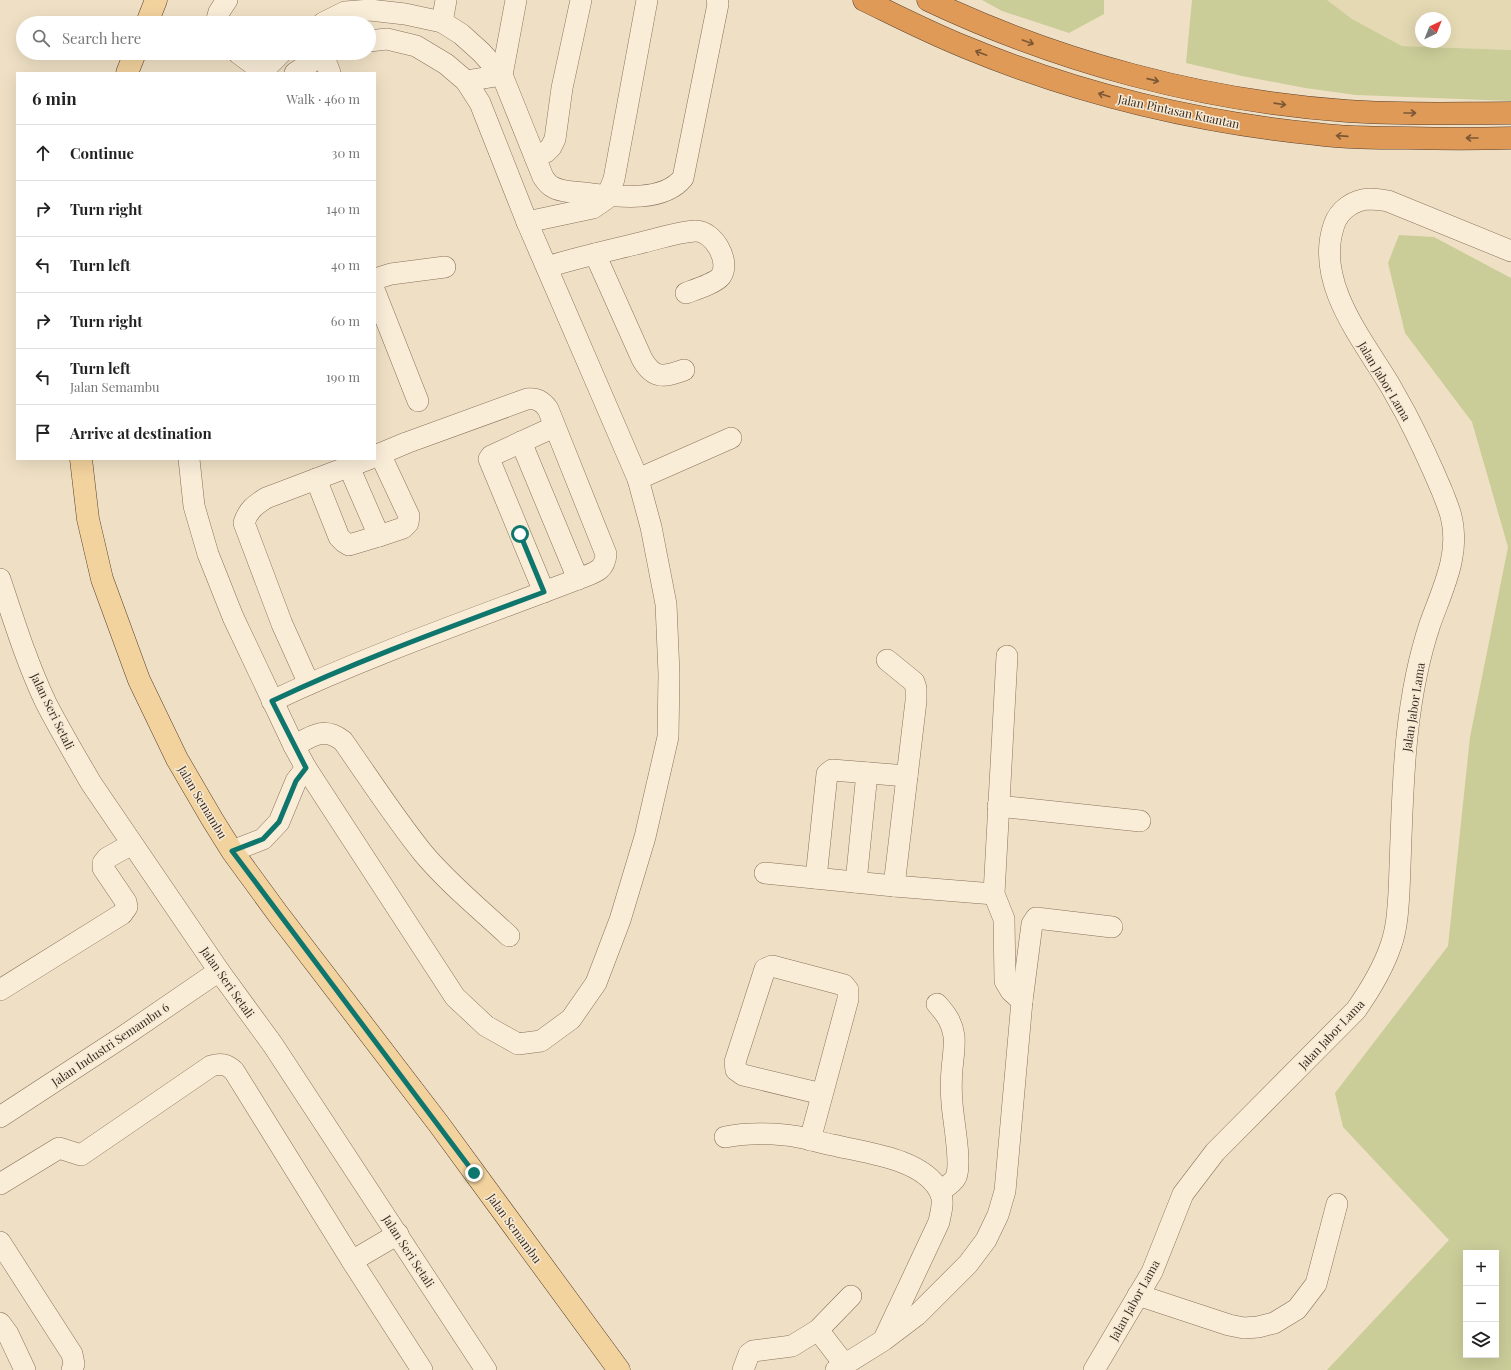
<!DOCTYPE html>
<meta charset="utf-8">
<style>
body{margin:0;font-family:"Playfair Display",serif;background:#f2f2f2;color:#222}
.controls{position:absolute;right:12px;bottom:12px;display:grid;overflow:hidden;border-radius:0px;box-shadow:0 4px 16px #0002}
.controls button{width:36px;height:36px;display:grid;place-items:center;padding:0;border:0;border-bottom:1px solid #e0e0e0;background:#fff;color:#222;font:20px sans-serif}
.compass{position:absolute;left:1415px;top:12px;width:36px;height:36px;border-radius:50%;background:#fff;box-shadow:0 4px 16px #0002;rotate:43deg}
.stop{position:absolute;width:12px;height:12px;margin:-9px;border:3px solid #0f766e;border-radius:50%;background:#fff}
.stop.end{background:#0f766e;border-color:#fff;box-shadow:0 1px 4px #0008}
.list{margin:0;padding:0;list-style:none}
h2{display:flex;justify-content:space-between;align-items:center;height:52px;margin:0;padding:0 16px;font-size:17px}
h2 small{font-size:13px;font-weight:400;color:#767676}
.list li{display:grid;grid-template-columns:26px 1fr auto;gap:12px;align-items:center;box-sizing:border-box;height:56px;padding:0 16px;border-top:1px solid #e0e0e0}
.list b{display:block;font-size:15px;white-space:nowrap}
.list p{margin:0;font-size:13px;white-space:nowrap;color:#767676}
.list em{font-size:13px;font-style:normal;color:#767676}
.icon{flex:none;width:22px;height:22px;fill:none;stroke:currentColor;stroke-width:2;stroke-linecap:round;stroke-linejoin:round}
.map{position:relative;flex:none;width:1511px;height:1370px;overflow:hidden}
.search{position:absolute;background:#fff;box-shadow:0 4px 16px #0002;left:16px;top:16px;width:360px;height:44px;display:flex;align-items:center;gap:10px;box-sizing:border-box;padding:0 14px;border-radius:22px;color:#767676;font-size:15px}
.panel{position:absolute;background:#fff;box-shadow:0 4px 16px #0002;left:16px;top:72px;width:360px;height:388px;border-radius:0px}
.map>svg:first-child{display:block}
.farmland{fill:#e4d9b2;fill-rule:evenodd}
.green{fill:#cacd98;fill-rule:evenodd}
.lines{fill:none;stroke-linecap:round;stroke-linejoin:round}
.minor-casing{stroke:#8a715b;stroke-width:22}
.major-casing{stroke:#583f2f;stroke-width:23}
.highway-casing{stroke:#583f2f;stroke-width:23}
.minor{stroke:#f9edd8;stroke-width:21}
.major{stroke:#f2d29d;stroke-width:22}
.highway{stroke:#de9a56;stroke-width:22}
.oneway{stroke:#7c5735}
.route{stroke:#0f766e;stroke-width:5}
.labels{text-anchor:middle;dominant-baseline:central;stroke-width:3;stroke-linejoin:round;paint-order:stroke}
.street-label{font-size:12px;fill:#3a2a1f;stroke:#f6ead5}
</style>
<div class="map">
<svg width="1511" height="1370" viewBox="0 0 1511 1370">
<rect width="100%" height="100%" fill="#efe0c5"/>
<path class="farmland" d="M 1327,0 L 1511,0 L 1511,50 L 1402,46 L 1352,19 ZM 1421,18 L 1445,18 L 1445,42 L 1421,42 Z"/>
<g class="green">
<polygon points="982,0 1104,0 1104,14 1069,33 1002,11"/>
<polygon points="1192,0 1327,0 1352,19 1402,46 1511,50 1511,101 1356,95 1305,88 1242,76 1186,63"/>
<path d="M 1399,235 L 1434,237 L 1511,278 L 1511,1370 L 1327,1370 L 1449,1240 L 1343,1127 L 1335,1093 L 1448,946 L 1470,737 L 1508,547 L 1472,422 L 1405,333 L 1388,263 ZM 1466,1253 L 1496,1253 L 1496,1355 L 1466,1355 Z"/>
</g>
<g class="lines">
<g class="minor-casing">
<g id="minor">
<polyline points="442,22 446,0"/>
<polyline points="216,23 219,12 227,0"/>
<path d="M 323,23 L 345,12 L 370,10 L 405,14 L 442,22 L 461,34 L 481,52 L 502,75 L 543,177 C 545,180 548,184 551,186 C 560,192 573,192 584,193 C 613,196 662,204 683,178 L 718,4 L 717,0"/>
<polyline points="238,53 265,73"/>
<polyline points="323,54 330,73"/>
<polyline points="263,71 281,53"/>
<polyline points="295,73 325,53"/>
<polyline points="466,81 502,75 516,0"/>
<polyline points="535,157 546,152 551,147 555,139 562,88 581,0"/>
<polyline points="527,222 593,208 606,199 614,179 647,0"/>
<path d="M 595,254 L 642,359 C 654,380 664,377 684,370"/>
<path d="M 547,267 C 579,257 612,250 644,242 C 661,238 678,232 695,231 C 713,230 731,261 721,276 C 716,283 694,290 686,293"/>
<polyline points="375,279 391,274 445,267"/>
<polyline points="375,292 418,401"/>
<polyline points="521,442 578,579"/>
<polyline points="189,459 194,506 208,554 233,617 294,746 306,768 455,997 486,1026 518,1044 541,1041 571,1019 596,983 620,920 645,837 668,737 669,674 666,604 651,527 638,479 527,222 480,103 466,81 446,64 416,46 387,39 369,41"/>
<polyline points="316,479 339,537 344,542 349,545 379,536 349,467"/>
<polyline points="638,479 731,438"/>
<polyline points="379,536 403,528 408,523 409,516 380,454"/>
<path d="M 0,579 C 14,621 27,663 46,703 C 60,730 76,757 91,783 L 219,971 L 273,1045 L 486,1370"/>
<polyline points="544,592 489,459 491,456 554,427"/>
<polyline points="887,660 914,682 916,688 916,701 894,886"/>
<path d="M 309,684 L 282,624 L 244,523 C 248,510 255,505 266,498 L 369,459"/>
<path d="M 272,701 C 372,654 476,618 578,579 C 592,573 605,572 606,554 L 548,409 C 542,401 537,398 527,399 L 406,443 L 375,456"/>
<path d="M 294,746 C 312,736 324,726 343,741 C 369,778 394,817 423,853 C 448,883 480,909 509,936"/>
<polyline points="998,806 1140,821"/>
<polyline points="232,851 263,839 279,822 296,781 306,768"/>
<polyline points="765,873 894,886 994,894"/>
<polyline points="816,878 827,774 832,770 907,776"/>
<polyline points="856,882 867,773"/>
<polyline points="0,990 122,914 127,907 126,902 103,868 103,863 107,858 132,844"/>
<polyline points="1022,1001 1032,924 1036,918 1112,927"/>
<path d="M 937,1004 C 946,1014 952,1022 954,1036 C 955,1047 953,1058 952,1069 C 951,1081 951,1092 952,1103 C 953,1120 962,1163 956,1177 C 953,1183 946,1187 940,1191"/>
<polyline points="0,1117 124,1036 219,971"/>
<path d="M 725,1137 C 745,1133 765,1133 785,1135 C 801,1136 817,1142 833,1145 C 865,1153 921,1158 939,1190 C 945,1200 941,1211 939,1222 L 885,1337"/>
<polyline points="810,1140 848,999 848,990 844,985 772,966 765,969 735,1062 736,1070 743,1075 822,1094"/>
<path d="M 0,1184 L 59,1148 L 81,1155 L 211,1066 C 221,1063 227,1064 234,1071 L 352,1261 L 398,1234"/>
<polyline points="0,1242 72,1354 74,1364 72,1370"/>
<polyline points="352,1261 422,1370"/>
<polyline points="1138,1295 1229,1325 1244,1328 1258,1327 1274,1323 1297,1309 1316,1284 1337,1204"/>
<polyline points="0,1323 8,1334 25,1370"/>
<polyline points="818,1330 851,1296"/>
<polyline points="743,1370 749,1354 753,1351 792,1346 818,1330 845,1365"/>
<polyline points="836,1370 884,1340 917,1315 968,1264 986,1240 998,1215 1005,1191 1022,1001 1011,991 1005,981 1004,919 994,894 1007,656"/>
<path d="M 1094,1370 L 1152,1272 L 1183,1194 L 1215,1152 L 1356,1010 C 1370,990 1383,969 1391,945 C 1397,928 1398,909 1399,892 C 1403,802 1401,711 1430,624 C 1442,590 1461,554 1451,516 C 1449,508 1445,499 1442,491 C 1431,465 1419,439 1406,414 C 1401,405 1396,396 1391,387 C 1364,341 1314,283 1334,225 C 1339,210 1353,200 1369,199 C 1375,199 1382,200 1388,201 L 1511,251"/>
</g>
</g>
<g class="major-casing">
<g id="major">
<polyline points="147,23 156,0"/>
<polyline points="127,73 135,53"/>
<polyline points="81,459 88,519 102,579 139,680 177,759 212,819 232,851 278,914 438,1123 619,1370"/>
</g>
</g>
<g class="highway-casing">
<g id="highway">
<path d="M 864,0 C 897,16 930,33 965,47 C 1076,93 1196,122 1316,134 C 1346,138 1376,138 1407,138 C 1442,139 1476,139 1511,138"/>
<path d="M 928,0 C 1059,62 1203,101 1347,111 C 1402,115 1457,113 1511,113"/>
</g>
</g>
<use href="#minor" class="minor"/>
<use href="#major" class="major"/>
<use href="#highway" class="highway"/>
</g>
<defs><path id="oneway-shaft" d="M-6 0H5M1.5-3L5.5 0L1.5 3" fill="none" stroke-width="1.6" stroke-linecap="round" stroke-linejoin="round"/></defs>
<g class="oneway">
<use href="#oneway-shaft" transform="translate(1028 42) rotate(20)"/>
<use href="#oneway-shaft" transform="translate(981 53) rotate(-159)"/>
<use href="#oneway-shaft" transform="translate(1153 80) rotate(13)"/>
<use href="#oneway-shaft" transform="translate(1104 95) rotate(-163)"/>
<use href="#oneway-shaft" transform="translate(1280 104) rotate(8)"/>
<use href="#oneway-shaft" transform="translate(1410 113)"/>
<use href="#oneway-shaft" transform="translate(1342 136) rotate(-176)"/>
<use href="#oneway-shaft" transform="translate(1472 138) rotate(180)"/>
</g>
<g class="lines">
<path class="route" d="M 474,1173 L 232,851 L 263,839 L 279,822 L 296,781 L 306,768 L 272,701 C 361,659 453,626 544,592 L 520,534"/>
</g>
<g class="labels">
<g class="street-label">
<text transform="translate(1179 111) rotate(12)">Jalan Pintasan Kuantan</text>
<text transform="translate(1385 381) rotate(59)">Jalan Jabor Lama</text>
<text transform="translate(1413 707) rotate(-81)">Jalan Jabor Lama</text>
<text transform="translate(53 711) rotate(64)">Jalan Seri Setali</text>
<text transform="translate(203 802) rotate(59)">Jalan Semambu</text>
<text transform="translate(228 982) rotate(55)">Jalan Seri Setali</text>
<text transform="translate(1331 1034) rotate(-47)">Jalan Jabor Lama</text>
<text transform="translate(110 1044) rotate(-34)">Jalan Industri Semambu 6</text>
<text transform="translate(515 1228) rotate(54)">Jalan Semambu</text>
<text transform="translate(409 1251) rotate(57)">Jalan Seri Setali</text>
<text transform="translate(1134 1300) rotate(-61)">Jalan Jabor Lama</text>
</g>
</g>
</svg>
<div class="controls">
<button>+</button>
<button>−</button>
<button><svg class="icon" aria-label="layers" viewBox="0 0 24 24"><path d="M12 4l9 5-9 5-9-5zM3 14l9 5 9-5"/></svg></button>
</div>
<svg class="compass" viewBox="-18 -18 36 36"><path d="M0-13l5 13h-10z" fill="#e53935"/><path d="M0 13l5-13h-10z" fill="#767676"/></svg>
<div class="stop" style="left:520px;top:534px"></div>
<div class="stop end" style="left:474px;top:1173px"></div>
<div class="search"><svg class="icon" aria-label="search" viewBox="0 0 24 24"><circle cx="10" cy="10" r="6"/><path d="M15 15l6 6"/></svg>Search here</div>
<section class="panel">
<h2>6 min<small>Walk · 460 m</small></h2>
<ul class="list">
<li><svg class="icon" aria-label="ahead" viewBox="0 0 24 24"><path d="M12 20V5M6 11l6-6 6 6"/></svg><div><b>Continue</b></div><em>30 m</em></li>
<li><svg class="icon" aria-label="right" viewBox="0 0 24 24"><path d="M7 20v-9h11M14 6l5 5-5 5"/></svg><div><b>Turn right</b></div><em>140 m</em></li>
<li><svg class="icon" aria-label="left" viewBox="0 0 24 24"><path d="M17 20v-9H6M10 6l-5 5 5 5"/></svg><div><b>Turn left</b></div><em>40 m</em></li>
<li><svg class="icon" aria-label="right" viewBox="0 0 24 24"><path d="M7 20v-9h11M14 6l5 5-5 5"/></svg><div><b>Turn right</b></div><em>60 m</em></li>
<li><svg class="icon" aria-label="left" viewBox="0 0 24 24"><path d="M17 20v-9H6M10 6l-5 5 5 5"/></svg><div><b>Turn left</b><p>Jalan Semambu</p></div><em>190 m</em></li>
<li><svg class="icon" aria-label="arrive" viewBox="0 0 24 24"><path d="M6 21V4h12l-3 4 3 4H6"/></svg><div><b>Arrive at destination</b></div></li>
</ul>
</section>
</div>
